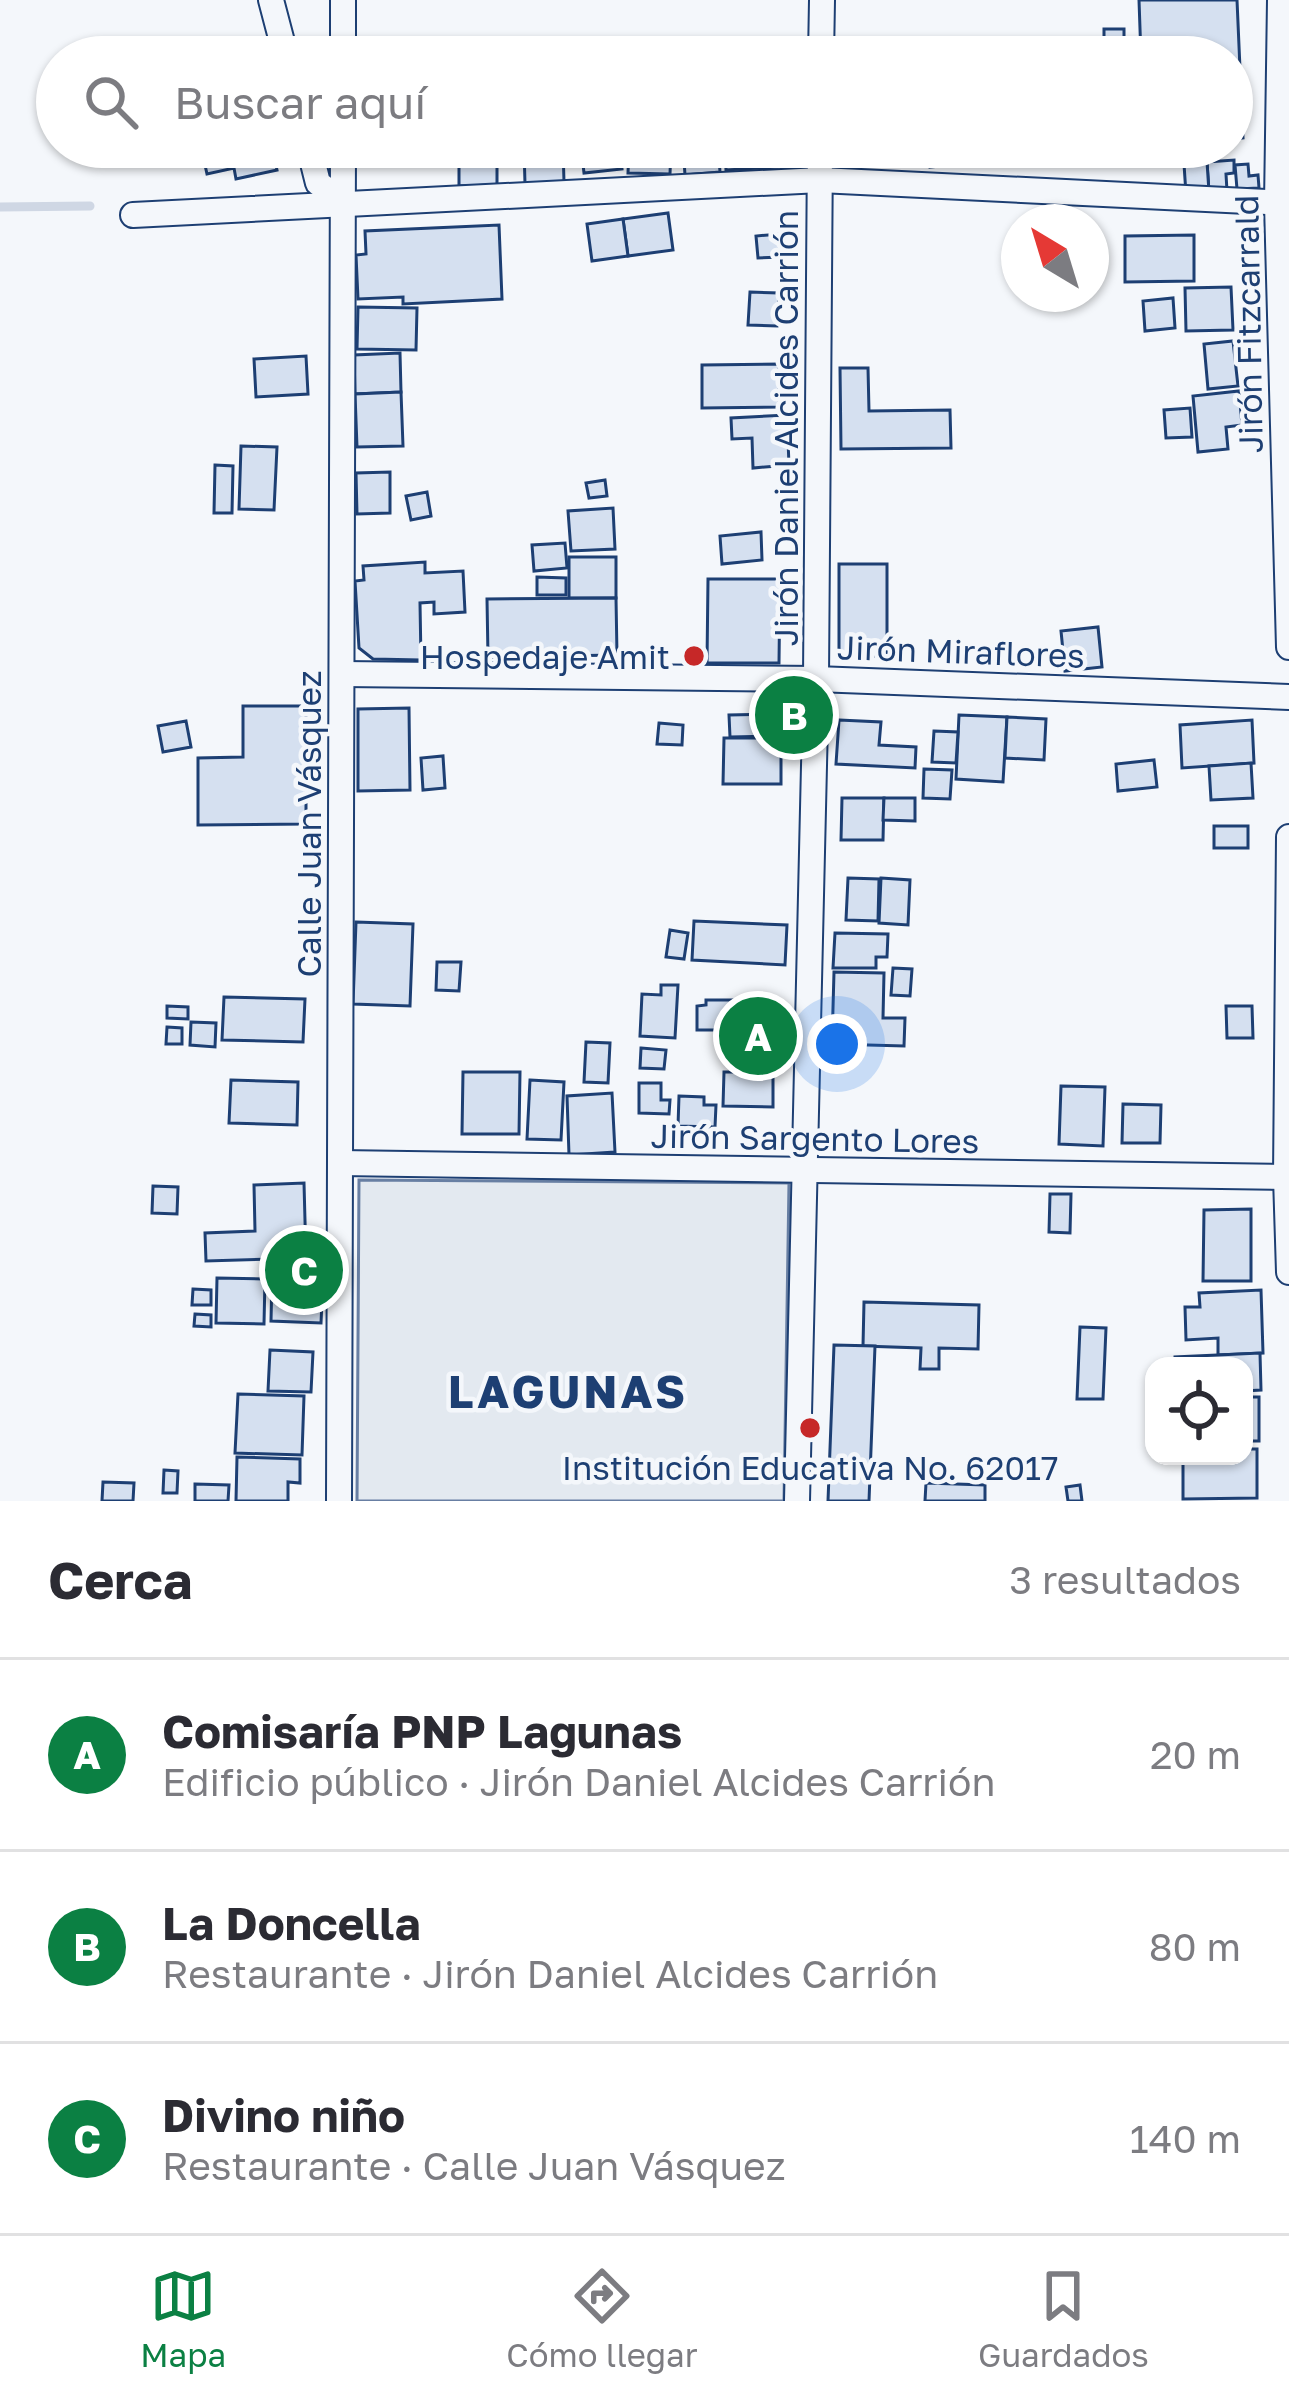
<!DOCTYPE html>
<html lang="es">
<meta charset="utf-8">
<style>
body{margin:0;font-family:"Golos Text",sans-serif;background:#f2f2f3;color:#2b2b33}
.controls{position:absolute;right:36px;bottom:36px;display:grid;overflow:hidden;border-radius:24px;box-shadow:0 3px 9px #0004}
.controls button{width:108px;height:108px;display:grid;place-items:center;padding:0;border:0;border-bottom:3px solid #e1e1e2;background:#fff;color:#2b2b33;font:60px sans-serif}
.compass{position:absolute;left:1001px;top:204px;width:108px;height:108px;border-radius:50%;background:#fff;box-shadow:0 3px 9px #0004;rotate:322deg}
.you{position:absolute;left:837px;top:1044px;width:42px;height:42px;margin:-30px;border:9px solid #fff;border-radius:50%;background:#1a73e8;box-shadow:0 0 0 18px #1a73e833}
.badge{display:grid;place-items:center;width:78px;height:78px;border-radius:50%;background:#0b8043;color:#fff;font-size:39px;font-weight:700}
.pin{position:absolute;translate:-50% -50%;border:6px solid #fff;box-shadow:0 3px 12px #0006}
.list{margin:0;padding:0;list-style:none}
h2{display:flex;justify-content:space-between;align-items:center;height:156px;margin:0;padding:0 48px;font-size:51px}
h2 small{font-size:39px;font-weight:400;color:#7c7c81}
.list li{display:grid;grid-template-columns:78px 1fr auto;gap:36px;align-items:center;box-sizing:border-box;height:192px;padding:0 48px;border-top:3px solid #e1e1e2}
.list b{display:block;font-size:45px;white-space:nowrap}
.list p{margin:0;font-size:39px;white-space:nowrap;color:#7c7c81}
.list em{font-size:39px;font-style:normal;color:#7c7c81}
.icon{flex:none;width:66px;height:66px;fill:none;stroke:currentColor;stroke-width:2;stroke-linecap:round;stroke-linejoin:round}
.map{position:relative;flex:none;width:1289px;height:1501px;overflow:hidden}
.search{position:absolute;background:#fff;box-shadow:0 3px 9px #0004;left:36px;right:36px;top:36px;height:132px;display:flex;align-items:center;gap:30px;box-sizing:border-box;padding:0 42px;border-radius:66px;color:#7c7c81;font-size:45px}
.sheet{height:732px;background:#fff}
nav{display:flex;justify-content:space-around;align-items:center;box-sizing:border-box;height:168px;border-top:3px solid #e1e1e2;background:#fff;font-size:33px;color:#7c7c81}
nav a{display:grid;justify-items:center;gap:6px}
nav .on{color:#0b8043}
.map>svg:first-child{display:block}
.green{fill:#e3e9f0;stroke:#687fa3;stroke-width:3}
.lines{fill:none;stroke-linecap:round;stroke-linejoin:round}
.stream{stroke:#cfd7e4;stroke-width:9}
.building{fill:#d5e0f0;stroke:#1d3f73;stroke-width:3}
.street-casing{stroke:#1d3f73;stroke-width:28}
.street{stroke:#f4f7fb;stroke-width:24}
.poi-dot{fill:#c62828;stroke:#f4f7fb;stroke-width:4.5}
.labels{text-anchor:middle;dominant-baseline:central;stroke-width:9;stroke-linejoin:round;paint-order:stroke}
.street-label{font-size:33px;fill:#1d3f73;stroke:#f4f7fb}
.poi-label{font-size:33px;fill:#1d3f73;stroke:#f4f7fb;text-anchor:end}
.district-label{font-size:45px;font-weight:bold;letter-spacing:3px;fill:#1d3f73;stroke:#f4f7fb}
</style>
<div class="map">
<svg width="1289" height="1501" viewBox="0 0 1289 1501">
<rect width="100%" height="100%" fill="#f4f7fb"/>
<polygon class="green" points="359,1180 789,1183 784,1501 357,1501"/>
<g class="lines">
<polyline class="stream" points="0,207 90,206"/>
</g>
<g class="building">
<polygon points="1139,0 1237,0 1243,138 1232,139 1232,57 1141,57"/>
<rect x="1104" y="29" width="20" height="28"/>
<polygon points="201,147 272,147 277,170 236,179 234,168 207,174"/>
<polygon points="477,147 494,147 496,155 479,158"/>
<polygon points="563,147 564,182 525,184 524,148"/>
<polygon points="581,147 620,147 622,169 584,173"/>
<polygon points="629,147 671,147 670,174 628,173"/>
<polygon points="691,147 717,147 718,155 692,157"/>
<polygon points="725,147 776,147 777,167 726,170"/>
<polygon points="845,147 878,147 879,164 846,164"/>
<polygon points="928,147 984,147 986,161 930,167"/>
<polygon points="991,147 1038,147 1039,161 991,163"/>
<polygon points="719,158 720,172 685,175 684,160"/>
<polygon points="1234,160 1234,173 1226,174 1227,191 1209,192 1207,162"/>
<polygon points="497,161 497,185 459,186 459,162"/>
<polygon points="1207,162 1209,192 1186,194 1184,164"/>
<polygon points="1248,164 1249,176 1258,175 1259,188 1237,189 1235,165"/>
<polygon points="668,213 673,250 628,256 623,219"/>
<polygon points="623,219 628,256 592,261 587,224"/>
<polygon points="499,225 502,299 403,304 403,297 358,299 356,255 366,254 365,231"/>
<polygon points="780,234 781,257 758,258 756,236"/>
<polygon points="1194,235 1194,281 1125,282 1125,236"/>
<polygon points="1231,287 1233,330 1186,331 1185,288"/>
<polygon points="750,292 779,293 777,326 748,325"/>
<polygon points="1173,298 1175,328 1145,331 1143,301"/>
<polygon points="358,307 417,308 416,350 357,349"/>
<polygon points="1233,341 1238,386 1208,389 1204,344"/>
<polygon points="400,353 401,392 355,394 354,355"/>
<polygon points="306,356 308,394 256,397 254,359"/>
<polygon points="779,364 779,407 702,408 702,365"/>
<polygon points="840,368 868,368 869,411 950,410 951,448 841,449"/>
<polygon points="1239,391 1242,425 1226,427 1228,449 1198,452 1193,396"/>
<polygon points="401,392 403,446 357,447 355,394"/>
<polygon points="1190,408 1192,437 1166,438 1164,410"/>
<polygon points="787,415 789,465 753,468 752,438 732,439 731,418"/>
<polygon points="241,446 277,447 274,510 239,509"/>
<polygon points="215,465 233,466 232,513 214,513"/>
<polygon points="390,472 390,513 357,514 356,473"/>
<polygon points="605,480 607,496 589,498 586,483"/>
<polygon points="427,492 431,516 411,520 406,496"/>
<polygon points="613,508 615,549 571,551 568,511"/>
<polygon points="761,532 762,560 722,564 720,536"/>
<polygon points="565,543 567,568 534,571 532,545"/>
<rect x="569" y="557" width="47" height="41"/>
<polygon points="425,562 425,573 463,571 465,612 434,614 434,602 420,603 421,660 373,659 359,648 355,581 364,580 363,566"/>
<rect x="839" y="564" width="48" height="92"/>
<polygon points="537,577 566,578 566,595 537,595"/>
<polygon points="708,579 780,579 779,663 707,663"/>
<polygon points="616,598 617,655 488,657 487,599"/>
<polygon points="1098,627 1102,667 1065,671 1061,631"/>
<polygon points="243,706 306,706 306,824 198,825 198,758 243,757"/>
<polygon points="409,708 410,790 358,791 358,709"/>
<polygon points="773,714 774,736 730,737 729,715"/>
<polygon points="959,715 1007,717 1003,782 956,779"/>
<polygon points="1007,717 1046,719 1044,760 1005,758"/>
<polygon points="839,720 881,722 879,745 916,747 915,768 836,764"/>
<polygon points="1252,720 1254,763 1182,768 1180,725"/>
<polygon points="186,721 191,747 163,752 158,726"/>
<polygon points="659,723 683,725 682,745 657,744"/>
<polygon points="934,731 958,732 956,763 932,762"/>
<polygon points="724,738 781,738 781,784 723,784"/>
<polygon points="443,756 445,788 423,790 421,758"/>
<polygon points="1154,760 1157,787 1118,791 1116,764"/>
<polygon points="1251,763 1253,798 1211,800 1209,766"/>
<polygon points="924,769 952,770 950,799 923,798"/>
<polygon points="842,798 884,798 883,840 841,840"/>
<polygon points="884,798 915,798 915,821 883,820"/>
<rect x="1214" y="826" width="34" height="22"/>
<polygon points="848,878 879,879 878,921 846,920"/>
<polygon points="881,878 910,880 908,925 879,923"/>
<polygon points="694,921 787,925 785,965 692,960"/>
<polygon points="356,922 413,924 410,1006 353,1004"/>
<polygon points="670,930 688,933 684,959 666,957"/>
<polygon points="835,933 888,934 887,957 876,957 876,968 833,968"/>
<polygon points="437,962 461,962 459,991 436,990"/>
<polygon points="893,968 912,969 910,996 891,995"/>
<polygon points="834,972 884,973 883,1018 905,1018 904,1046 832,1044"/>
<polygon points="661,985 678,985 675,1038 640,1036 642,994 661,995"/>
<polygon points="224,997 305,999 303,1042 222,1040"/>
<polygon points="706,1000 734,1000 734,1030 697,1030 697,1006 706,1005"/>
<polygon points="745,1000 778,1002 775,1062 741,1061"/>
<polygon points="167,1006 188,1007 188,1019 167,1018"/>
<polygon points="1226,1006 1252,1006 1253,1038 1227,1038"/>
<polygon points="191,1022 216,1023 215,1047 190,1045"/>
<polygon points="167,1027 182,1028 182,1044 166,1044"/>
<polygon points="586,1042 610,1043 608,1083 584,1082"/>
<polygon points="641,1048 666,1050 664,1069 640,1068"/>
<polygon points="463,1072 520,1072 519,1134 462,1134"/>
<polygon points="724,1072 773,1072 773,1107 723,1106"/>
<polygon points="231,1080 298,1082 297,1125 229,1123"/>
<polygon points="530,1080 564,1082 561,1140 527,1139"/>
<polygon points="639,1083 661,1083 661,1100 670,1100 669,1114 639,1113"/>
<polygon points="1061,1086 1105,1087 1103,1146 1059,1144"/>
<polygon points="612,1093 615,1152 569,1155 567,1096"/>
<polygon points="679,1096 704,1097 704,1105 716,1105 715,1127 678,1126"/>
<polygon points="1123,1104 1161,1105 1160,1143 1122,1143"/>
<polygon points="304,1183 306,1258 206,1261 205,1233 255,1231 254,1185"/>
<polygon points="153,1186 178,1187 177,1214 152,1213"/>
<polygon points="1050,1194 1071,1194 1070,1233 1049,1232"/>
<polygon points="1251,1209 1251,1281 1203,1281 1204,1210"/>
<polygon points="272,1277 323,1278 321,1323 271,1321"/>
<polygon points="217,1278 265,1279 264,1324 216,1323"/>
<polygon points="193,1289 211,1290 211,1305 192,1305"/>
<polygon points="1261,1290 1263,1353 1218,1355 1218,1338 1186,1340 1185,1307 1200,1307 1199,1293"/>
<polygon points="864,1302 979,1305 978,1349 939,1348 939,1369 920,1369 921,1348 863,1346"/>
<polygon points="195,1314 211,1315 211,1327 194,1326"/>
<polygon points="1080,1327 1106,1328 1103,1399 1077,1399"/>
<polygon points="834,1345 875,1346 869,1501 828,1501"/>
<polygon points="270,1350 313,1352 311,1392 268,1391"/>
<polygon points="1260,1353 1261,1390 1244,1391 1244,1366 1175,1366 1175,1357"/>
<polygon points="238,1394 304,1396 302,1455 235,1453"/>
<rect x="1244" y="1397" width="15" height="44"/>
<polygon points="1244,1449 1257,1449 1257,1498 1183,1499 1183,1456 1244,1456"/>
<polygon points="237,1457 300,1459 300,1483 288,1482 288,1501 236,1501"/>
<polygon points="164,1470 178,1471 177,1493 163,1493"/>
<polygon points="103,1482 134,1483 133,1501 102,1501"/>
<polygon points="926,1483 985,1485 985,1501 925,1501"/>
<polygon points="195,1484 229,1485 228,1501 195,1501"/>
<polygon points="1080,1485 1082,1501 1068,1501 1066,1487"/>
</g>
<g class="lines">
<g class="street-casing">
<g id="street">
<polyline points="271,0 286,57"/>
<polyline points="343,0 343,57"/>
<polyline points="1280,0 1277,204 1289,647"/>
<polyline points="821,57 822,0"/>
<polyline points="309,147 318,183 343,202"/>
<polyline points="133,215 820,180 1289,203"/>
<polyline points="342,674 816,679 1289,697"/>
<polyline points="1289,837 1286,1177 1289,1272"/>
<polyline points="340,1163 1289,1177"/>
<polyline points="339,1501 343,147"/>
<polyline points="797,1501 816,679 820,147"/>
</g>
</g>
<use href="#street" class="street"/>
</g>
<g class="poi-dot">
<circle cx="694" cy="656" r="12"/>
<circle cx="810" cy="1428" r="12"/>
</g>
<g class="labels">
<g class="street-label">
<text transform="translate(1248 324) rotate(-91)">Jirón Fitzcarrald</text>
<text transform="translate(785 428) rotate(-90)">Jirón Daniel Alcides Carrión</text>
<text transform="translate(961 651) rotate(2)">Jirón Miraflores</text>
<text transform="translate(308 824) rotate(-90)">Calle Juan Vásquez</text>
<text transform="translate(815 1138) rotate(1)">Jirón Sargento Lores</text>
</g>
<g class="poi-label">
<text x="670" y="656">Hospedaje Amit</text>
<text x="810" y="1467" text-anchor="middle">Institución Educativa No. 62017</text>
</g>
<g class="district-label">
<text x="568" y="1391">LAGUNAS</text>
</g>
</g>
</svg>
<div class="controls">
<button><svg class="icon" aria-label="locate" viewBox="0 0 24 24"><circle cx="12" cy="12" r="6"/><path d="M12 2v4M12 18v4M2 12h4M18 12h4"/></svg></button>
</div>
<svg class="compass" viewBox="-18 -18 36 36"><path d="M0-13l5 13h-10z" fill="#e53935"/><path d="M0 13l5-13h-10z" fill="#7c7c81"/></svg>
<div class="you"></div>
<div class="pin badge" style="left:758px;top:1036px">A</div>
<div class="pin badge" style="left:794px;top:715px">B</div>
<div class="pin badge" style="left:304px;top:1270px">C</div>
<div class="search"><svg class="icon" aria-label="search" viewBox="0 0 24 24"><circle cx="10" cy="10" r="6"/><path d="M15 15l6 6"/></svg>Buscar aquí</div>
</div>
<section class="sheet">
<h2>Cerca<small>3 resultados</small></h2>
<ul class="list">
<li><span class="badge">A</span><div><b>Comisaría PNP Lagunas</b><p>Edificio público · Jirón Daniel Alcides Carrión</p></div><em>20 m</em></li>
<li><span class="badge">B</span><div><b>La Doncella</b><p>Restaurante · Jirón Daniel Alcides Carrión</p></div><em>80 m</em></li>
<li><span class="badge">C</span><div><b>Divino niño</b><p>Restaurante · Calle Juan Vásquez</p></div><em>140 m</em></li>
</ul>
</section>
<nav>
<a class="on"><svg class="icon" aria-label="map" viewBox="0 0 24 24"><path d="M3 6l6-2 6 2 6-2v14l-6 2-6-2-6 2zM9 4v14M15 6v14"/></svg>Mapa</a>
<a><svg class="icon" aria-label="directions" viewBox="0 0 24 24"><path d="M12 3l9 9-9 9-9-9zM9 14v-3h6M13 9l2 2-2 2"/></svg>Cómo llegar</a>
<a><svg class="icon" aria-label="saved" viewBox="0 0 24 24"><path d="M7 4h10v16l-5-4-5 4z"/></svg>Guardados</a>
</nav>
